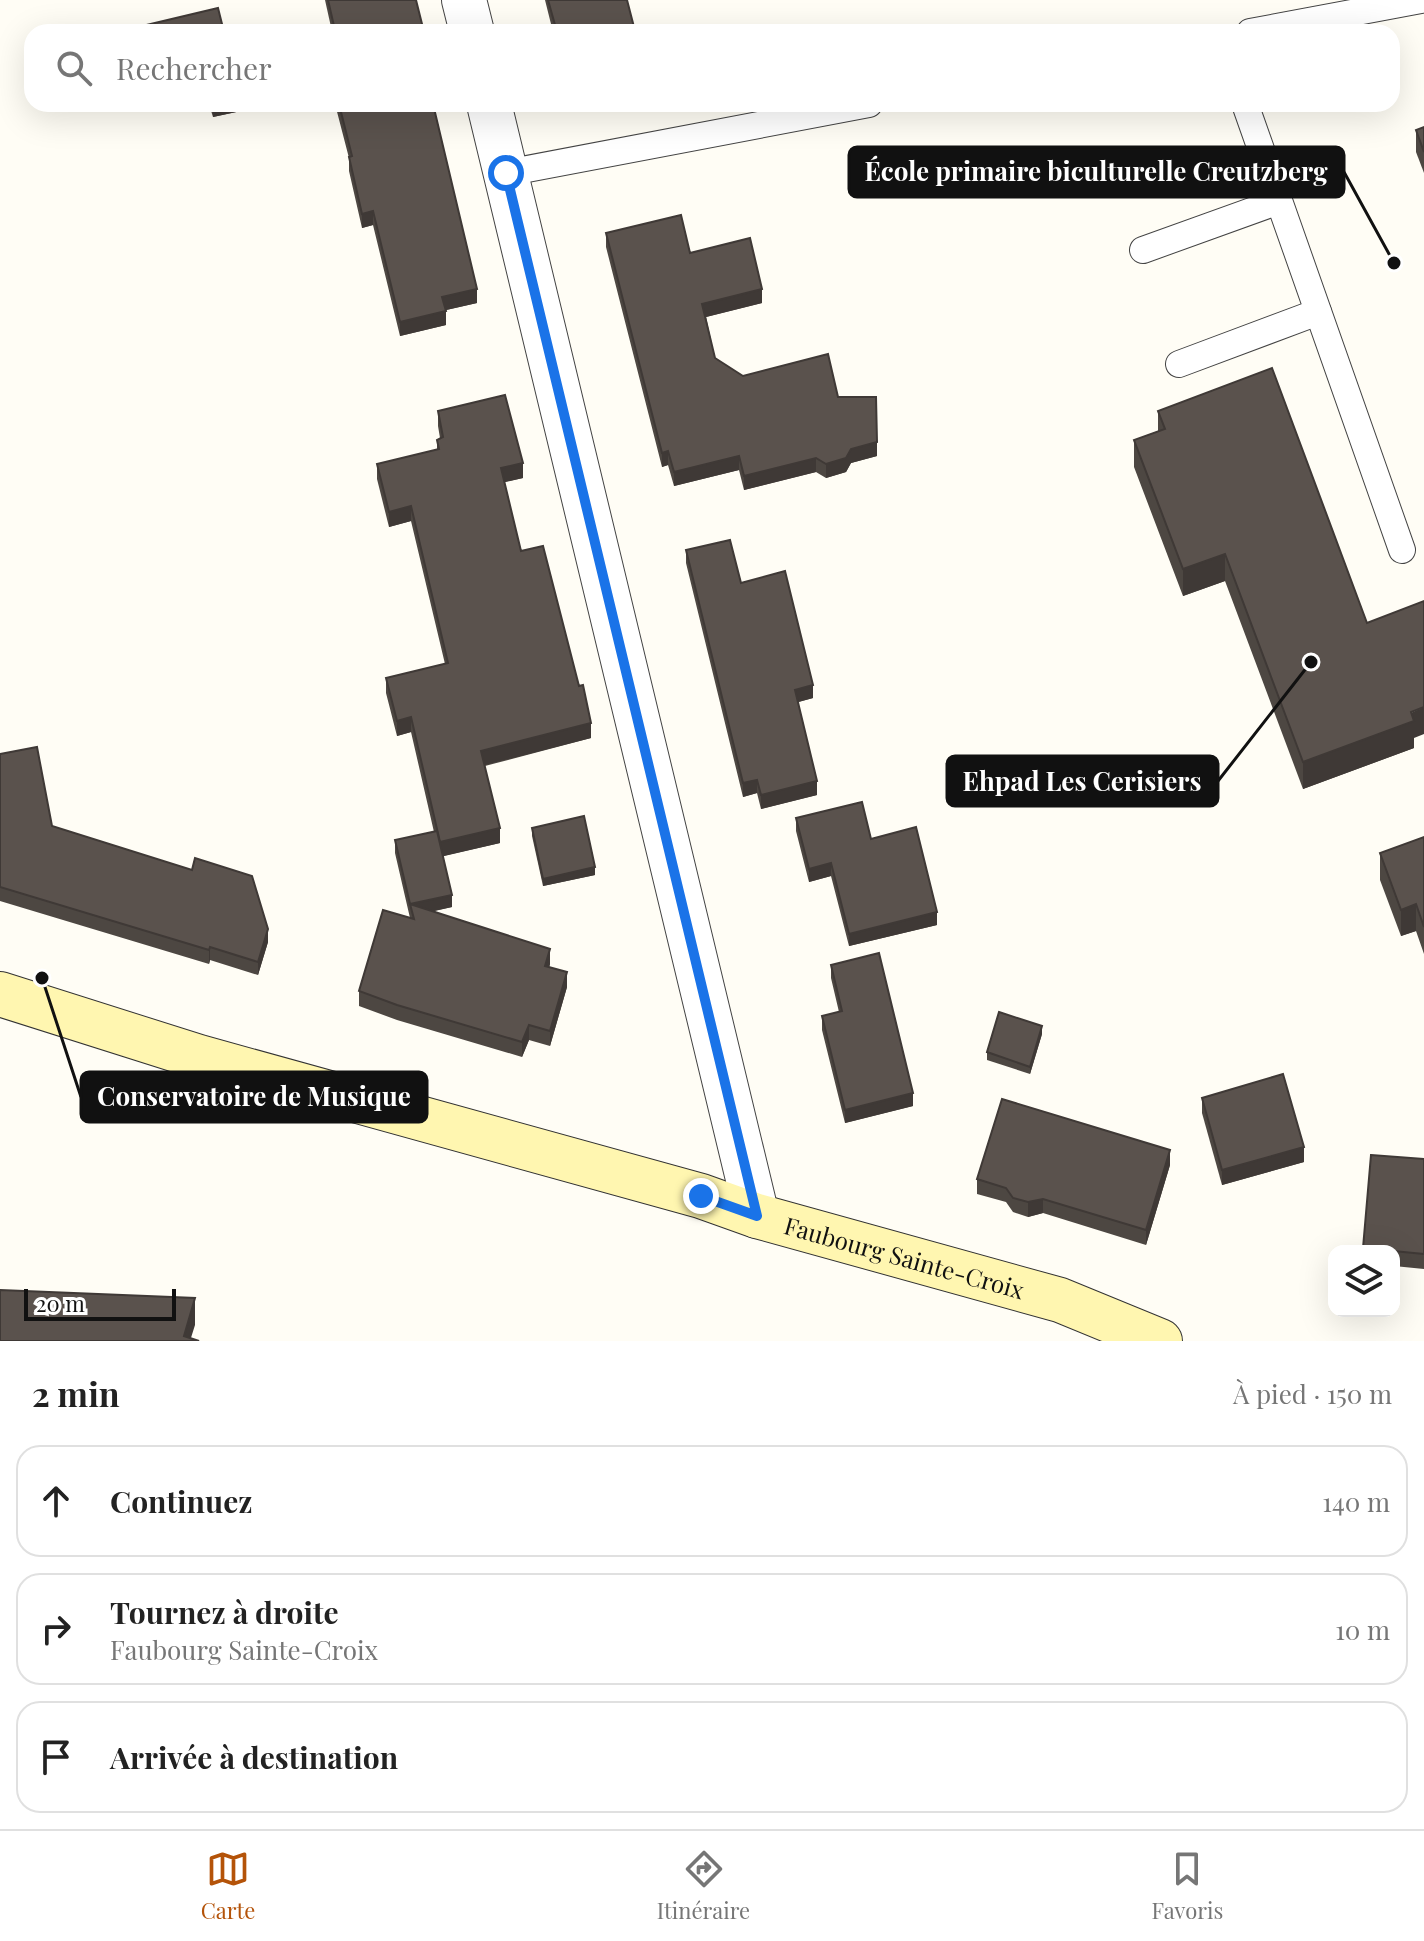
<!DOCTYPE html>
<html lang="fr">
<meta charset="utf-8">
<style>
body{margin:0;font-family:"Playfair Display",serif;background:#f6f6f6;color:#222}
.controls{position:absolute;right:24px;bottom:24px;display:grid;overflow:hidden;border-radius:16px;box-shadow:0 8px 32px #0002}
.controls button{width:72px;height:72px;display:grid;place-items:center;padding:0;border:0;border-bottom:2px solid #e0e0e0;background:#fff;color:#222;font:40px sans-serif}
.scale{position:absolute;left:24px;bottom:20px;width:152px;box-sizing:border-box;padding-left:8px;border:4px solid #111;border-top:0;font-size:22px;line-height:28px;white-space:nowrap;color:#111;-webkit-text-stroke:6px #fff;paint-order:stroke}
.stop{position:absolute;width:24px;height:24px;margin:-18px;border:6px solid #1a73e8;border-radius:50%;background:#fff}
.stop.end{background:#1a73e8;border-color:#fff;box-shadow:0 2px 8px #0008}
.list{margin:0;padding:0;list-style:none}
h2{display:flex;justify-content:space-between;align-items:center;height:104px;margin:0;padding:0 32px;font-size:34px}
h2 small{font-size:26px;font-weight:400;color:#767676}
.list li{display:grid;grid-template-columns:52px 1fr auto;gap:24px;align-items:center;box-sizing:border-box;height:112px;margin:0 16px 16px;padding:0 16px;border:2px solid #e0e0e0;border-radius:24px}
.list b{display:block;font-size:30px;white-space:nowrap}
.list p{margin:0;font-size:26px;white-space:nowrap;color:#767676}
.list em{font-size:26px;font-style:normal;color:#767676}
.icon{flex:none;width:44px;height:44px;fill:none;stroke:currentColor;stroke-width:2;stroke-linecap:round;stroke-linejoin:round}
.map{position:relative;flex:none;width:1424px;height:1341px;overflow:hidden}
.search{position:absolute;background:#fff;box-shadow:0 8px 32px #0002;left:24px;right:24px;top:24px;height:88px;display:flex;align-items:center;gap:20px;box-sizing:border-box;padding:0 28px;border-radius:24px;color:#767676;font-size:30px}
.sheet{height:488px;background:#fff}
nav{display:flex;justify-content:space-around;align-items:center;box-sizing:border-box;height:112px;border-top:2px solid #e0e0e0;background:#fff;font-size:22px;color:#767676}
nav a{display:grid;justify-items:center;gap:4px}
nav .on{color:#b45309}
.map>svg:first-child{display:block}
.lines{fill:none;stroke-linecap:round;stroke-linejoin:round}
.service-casing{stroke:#444;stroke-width:28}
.minor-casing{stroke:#444;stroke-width:46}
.secondary-casing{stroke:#333;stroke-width:46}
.service{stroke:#fff;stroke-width:26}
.minor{stroke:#fff;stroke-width:44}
.secondary{stroke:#fff6b0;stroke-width:44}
.wall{fill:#4d4742}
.shaded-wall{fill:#3f3936}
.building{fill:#5a524d;stroke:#3f3936;stroke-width:2}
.route{stroke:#1a73e8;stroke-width:10}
.labels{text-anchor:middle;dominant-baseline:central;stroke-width:8;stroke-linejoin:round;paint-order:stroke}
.street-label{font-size:24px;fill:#111;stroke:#fff}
.leader{fill:none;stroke:#111;stroke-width:3}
.callout-dot{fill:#111;stroke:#fff;stroke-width:3}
.callout{fill:#111;stroke:#111;stroke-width:3}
.callout-label{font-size:26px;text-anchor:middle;font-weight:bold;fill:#fff}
</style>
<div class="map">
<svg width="1424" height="1341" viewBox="0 0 1424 1341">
<rect width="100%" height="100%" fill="#fffdf5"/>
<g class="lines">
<g class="service-casing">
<g id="service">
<polyline points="1250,32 1421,0"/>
<polyline points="1245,104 1402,550"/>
<polyline points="506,173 869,104"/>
<polyline points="1143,250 1279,201"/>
<polyline points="1179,364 1318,312"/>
</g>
</g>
<g class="minor-casing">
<g id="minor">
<polyline points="464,0 472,32"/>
<polyline points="489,104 757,1216"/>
</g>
</g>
<g class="secondary-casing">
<g id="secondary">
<path id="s1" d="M 0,994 L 199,1057 L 701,1196 L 757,1216 L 1060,1300 L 1160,1341"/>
</g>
</g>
<use href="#service" class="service"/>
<use href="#minor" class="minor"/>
<use href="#secondary" class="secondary"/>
</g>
<g class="wall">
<polygon points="325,0 416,0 331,27"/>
<polygon points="545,0 627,0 634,32 553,32"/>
<polygon points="209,104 273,104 213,117"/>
<polygon points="335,104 433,104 477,303 446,310 446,325 400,336 373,225 362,228 349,171 349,158"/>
<polygon points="1424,127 1424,173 1416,152 1416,130"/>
<polygon points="606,233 690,253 762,303 706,317 715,358 743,376 838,397 877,456 851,463 846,472 826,478 816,472 744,490 739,470 674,486 668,465 662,467 606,247"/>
<polygon points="438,411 523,478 504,482 521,551 591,738 485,766 500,843 443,856 452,907 433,911 550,964 549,967 567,987 550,1046 529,1040 522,1057 397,1020 359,1006 359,991 410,918 395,853 395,840 434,832 411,732 397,736 386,693 386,678 445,664 411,521 389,527 377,479 377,464 437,450 437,440 440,438 438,426"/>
<polygon points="1158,411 1367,623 1414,738 1414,748 1303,789 1225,581 1183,596 1134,467 1134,440 1158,431"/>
<polygon points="686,550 813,698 798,702 817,795 761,809 757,793 743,797 686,563"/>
<polygon points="0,754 52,826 268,942 258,975 210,960 209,964 0,901"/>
<polygon points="796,818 871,839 937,925 849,946 831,876 809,882 796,831"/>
<polygon points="532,828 595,875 543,886 532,836"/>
<polygon points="1424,837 1424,954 1416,931 1401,936 1380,880 1380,853"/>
<polygon points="831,965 913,1106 845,1123 822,1030 822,1016 839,1012 831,978"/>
<polygon points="1042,1034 1030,1074 987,1060 987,1052"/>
<polygon points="1202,1098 1304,1162 1222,1185 1202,1113"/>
<polygon points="1371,1155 1424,1159 1424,1269 1394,1266 1394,1251 1363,1251"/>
<polygon points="1170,1165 1146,1245 1043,1213 1028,1217 1013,1212 1006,1202 977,1194 977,1179"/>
</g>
<g class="shaded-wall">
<polygon points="634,27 634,32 615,32"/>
<polygon points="213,104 273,104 213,117"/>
<polygon points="373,211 373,225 362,228 362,214"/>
<polygon points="477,289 477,303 442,311 442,297"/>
<polygon points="762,289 762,303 702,318 702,304"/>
<polygon points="446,311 446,325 400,336 400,322"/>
<polygon points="877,442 877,456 851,463 846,472 826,478 826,464 851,449"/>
<polygon points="668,451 668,465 662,467 662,453"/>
<polygon points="739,456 739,470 674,486 674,472"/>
<polygon points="816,458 816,472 744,490 744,476"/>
<polygon points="523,463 523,478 501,483 501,468"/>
<polygon points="411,506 411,521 389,527 389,512"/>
<polygon points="1225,554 1225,581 1183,596 1183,569"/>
<polygon points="813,685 813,698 795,703 795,690"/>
<polygon points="1424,707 1424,734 1414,738 1414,748 1303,789 1303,762"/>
<polygon points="411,717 411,732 397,736 397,721"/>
<polygon points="591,723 591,738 481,766 481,751"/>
<polygon points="757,780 757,793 743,797 743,783"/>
<polygon points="817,781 817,795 761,809 761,795"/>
<polygon points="500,828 500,843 440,857 440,842"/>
<polygon points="831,863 831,876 809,882 809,869"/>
<polygon points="595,867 595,875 543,886 543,879"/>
<polygon points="452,895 452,907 413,916 410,904"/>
<polygon points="1416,904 1416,931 1401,936 1401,910"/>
<polygon points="937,912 937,925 849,946 849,934"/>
<polygon points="268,929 268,942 258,975 258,962"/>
<polygon points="210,947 210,960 209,964 209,950"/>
<polygon points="550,949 550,964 545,981 545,966"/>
<polygon points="567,972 567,987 550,1046 550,1031"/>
<polygon points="529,1025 529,1040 522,1057 522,1042"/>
<polygon points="1042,1026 1042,1034 1030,1074 1030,1067"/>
<polygon points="913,1093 913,1106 845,1123 845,1110"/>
<polygon points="1304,1147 1304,1162 1222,1185 1222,1170"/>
<polygon points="1170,1150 1170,1165 1146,1245 1146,1230"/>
<polygon points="1043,1199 1043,1213 1028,1217 1028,1202"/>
<polygon points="195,1298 195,1325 190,1341 184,1336"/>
</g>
<g class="building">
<polygon points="328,0 416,0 424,32 312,32 334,26"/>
<polygon points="548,0 627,0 634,27 615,32 557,32"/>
<polygon points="218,8 224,32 117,32"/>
<polygon points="339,104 433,104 477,289 442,297 446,311 400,322 373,211 362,214 349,157 352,156"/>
<polygon points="1424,127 1424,152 1416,130"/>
<polygon points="681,215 690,253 750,238 762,289 702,304 715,358 743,376 828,354 838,397 876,397 877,442 851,449 846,458 826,464 816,458 744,476 739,456 674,472 668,451 662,453 606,233"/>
<polygon points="1272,368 1367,623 1424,601 1424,707 1411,712 1414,721 1303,762 1225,554 1183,569 1134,440 1165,429 1158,411"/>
<polygon points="505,395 523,463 501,468 521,551 543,546 579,686 583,685 591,723 481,751 500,828 440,842 411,717 397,721 386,678 448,663 411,506 389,512 377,464 439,449 437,440 443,437 438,411"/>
<polygon points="730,540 741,583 785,571 813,685 795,690 817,781 761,795 757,780 743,783 686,550"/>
<polygon points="37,747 52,826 192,870 195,858 252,876 268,929 258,962 210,947 209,950 0,887 0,754"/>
<polygon points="862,802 871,839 916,827 937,912 849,934 831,863 809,869 796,818"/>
<polygon points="584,816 595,867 543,879 532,828"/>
<polygon points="437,831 452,895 410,904 395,840"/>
<polygon points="1424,837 1424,927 1416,904 1401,910 1380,853"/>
<polygon points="410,904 550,949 545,966 567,972 550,1031 529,1025 522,1042 397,1005 359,991 383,910 414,919"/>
<polygon points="879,953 913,1093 845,1110 822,1016 842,1011 831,965"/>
<polygon points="999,1012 1042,1026 1030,1067 987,1052"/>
<polygon points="1283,1074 1304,1147 1222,1170 1202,1098"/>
<polygon points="1002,1099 1170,1150 1146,1230 1043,1199 1028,1202 1013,1198 1006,1188 977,1179"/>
<polygon points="1371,1155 1424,1159 1424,1254 1363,1248"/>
<polygon points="0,1290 195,1298 184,1336 199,1341 0,1341"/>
</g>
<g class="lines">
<polyline class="route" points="506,173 757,1216 701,1196"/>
</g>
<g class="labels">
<g class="street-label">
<text stroke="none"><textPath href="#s1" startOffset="942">Faubourg Sainte-Croix</textPath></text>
</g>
</g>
<path class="leader" d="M1394 263L1344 172M1311 662L1218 781M42 978L81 1097"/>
<g class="callout-dot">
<circle cx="1394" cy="263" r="8"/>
<circle cx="1311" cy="662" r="8"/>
<circle cx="42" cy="978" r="8"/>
</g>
<g class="callout">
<rect x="849" y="147" width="495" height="50" rx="8"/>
<rect x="947" y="756" width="271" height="50" rx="8"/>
<rect x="81" y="1072" width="346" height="50" rx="8"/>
</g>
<g class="callout-label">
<text x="1096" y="181">École primaire biculturelle Creutzberg</text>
<text x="1082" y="791">Ehpad Les Cerisiers</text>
<text x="254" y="1106">Conservatoire de Musique</text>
</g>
</svg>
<div class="controls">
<button><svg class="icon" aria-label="layers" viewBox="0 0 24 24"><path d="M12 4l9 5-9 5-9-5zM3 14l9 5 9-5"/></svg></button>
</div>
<div class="scale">20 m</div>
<div class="stop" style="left:506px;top:173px"></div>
<div class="stop end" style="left:701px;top:1196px"></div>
<div class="search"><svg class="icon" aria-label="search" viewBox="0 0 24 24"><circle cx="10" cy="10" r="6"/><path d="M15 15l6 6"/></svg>Rechercher</div>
</div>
<section class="sheet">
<h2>2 min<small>À pied · 150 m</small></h2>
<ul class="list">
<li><svg class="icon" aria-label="ahead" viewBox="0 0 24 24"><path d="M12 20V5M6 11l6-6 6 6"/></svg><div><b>Continuez</b></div><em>140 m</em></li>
<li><svg class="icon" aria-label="right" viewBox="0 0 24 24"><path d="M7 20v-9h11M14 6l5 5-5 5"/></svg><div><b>Tournez à droite</b><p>Faubourg Sainte-Croix</p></div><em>10 m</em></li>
<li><svg class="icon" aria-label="arrive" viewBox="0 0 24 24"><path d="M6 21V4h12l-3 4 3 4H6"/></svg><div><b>Arrivée à destination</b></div></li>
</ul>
</section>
<nav>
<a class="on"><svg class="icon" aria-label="map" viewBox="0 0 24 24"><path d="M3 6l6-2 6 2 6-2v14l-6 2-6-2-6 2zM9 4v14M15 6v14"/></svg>Carte</a>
<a><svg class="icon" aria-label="directions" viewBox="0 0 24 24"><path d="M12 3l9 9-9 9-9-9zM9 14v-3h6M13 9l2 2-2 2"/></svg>Itinéraire</a>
<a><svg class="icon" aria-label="saved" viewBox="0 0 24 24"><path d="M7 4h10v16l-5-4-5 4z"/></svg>Favoris</a>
</nav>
